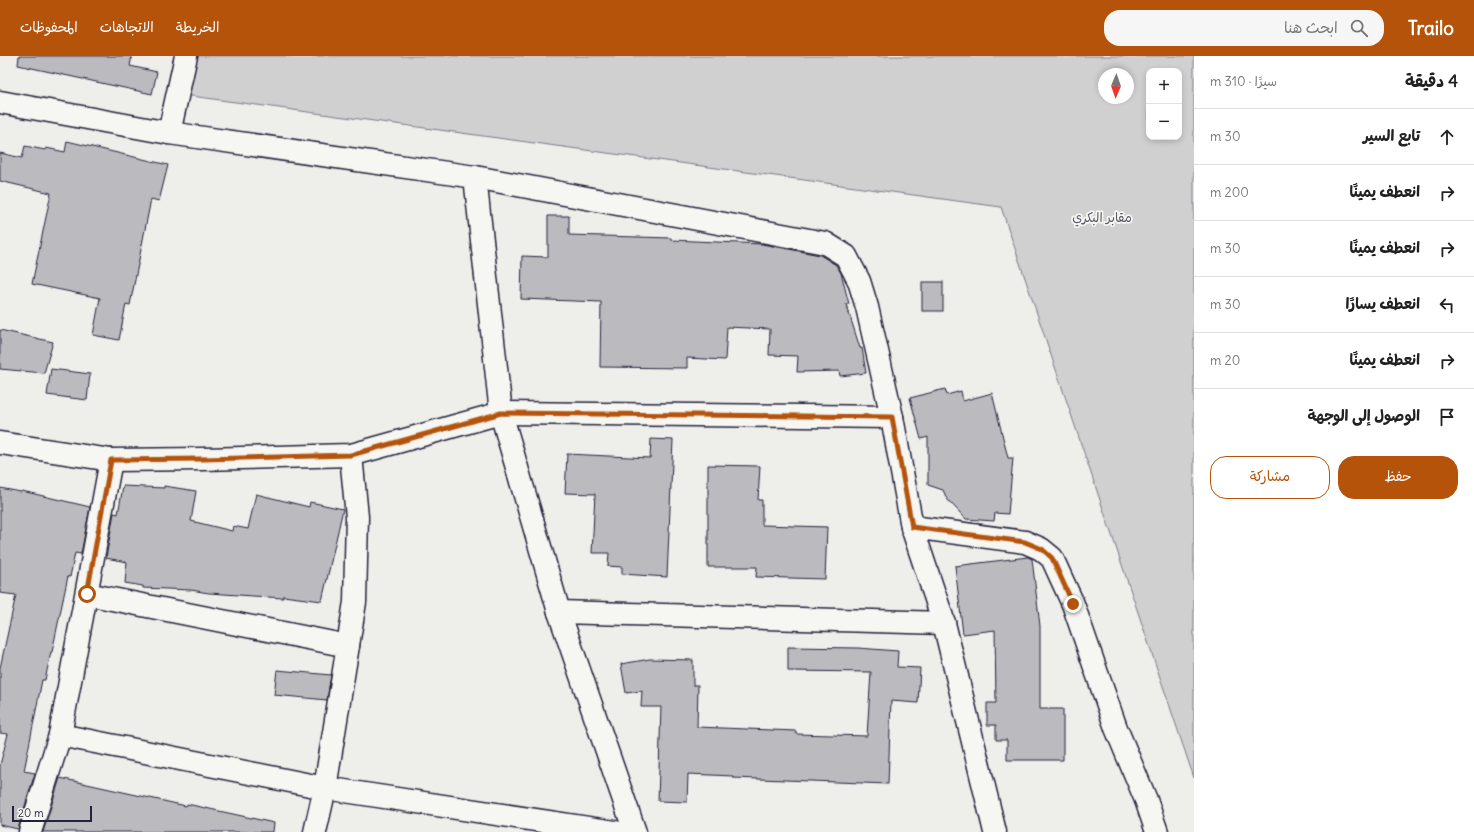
<!DOCTYPE html>
<html lang="ar">
<meta charset="utf-8">
<style>
body{margin:0;font-family:Delius,"Playpen Sans Arabic",sans-serif;background:#f6f6f6;color:#222;direction:rtl}
.controls{position:absolute;right:12px;top:12px;display:grid;overflow:hidden;border-radius:8px;box-shadow:0 2px 6px #0003}
.controls button{width:36px;height:36px;display:grid;place-items:center;padding:0;border:0;border-bottom:1px solid #e0e0e0;background:#fff;color:#222;font:20px sans-serif}
.compass{position:absolute;left:1098px;top:12px;width:36px;height:36px;border-radius:50%;background:#fff;box-shadow:0 2px 6px #0003;rotate:182deg}
.scale{position:absolute;left:12px;bottom:10px;width:80px;box-sizing:border-box;padding-left:4px;border:2px solid #22223b;border-top:0;font-size:11px;line-height:14px;white-space:nowrap;color:#22223b;-webkit-text-stroke:3px #f6f6f2;paint-order:stroke}
.stop{position:absolute;width:12px;height:12px;margin:-9px;border:3px solid #b45309;border-radius:50%;background:#fff}
.stop.end{background:#b45309;border-color:#fff;box-shadow:0 1px 4px #0008}
.list{margin:0;padding:0;list-style:none}
h2{display:flex;justify-content:space-between;align-items:center;height:52px;margin:0;padding:0 16px;font-size:17px}
h2 small{font-size:13px;font-weight:400;color:#767676}
.list li{display:grid;grid-template-columns:26px 1fr auto;gap:12px;align-items:center;box-sizing:border-box;height:56px;padding:0 16px;border-top:1px solid #e0e0e0}
.list b{display:block;font-size:15px;white-space:nowrap}
.list em{font-size:13px;font-style:normal;color:#767676}
.actions{display:flex;gap:8px;padding:12px 16px}
.actions a{flex:1;padding:9px 0;border:1px solid #b45309;border-radius:16px;text-align:center;font-size:14px;color:#b45309}
.actions .main{background:#b45309;color:#fff}
.icon{flex:none;width:22px;height:22px;fill:none;stroke:currentColor;stroke-width:2;stroke-linecap:round;stroke-linejoin:round}
.map{position:relative;flex:none;width:1194px;height:776px;overflow:hidden;direction:ltr}
header{display:flex;align-items:center;gap:24px;box-sizing:border-box;height:56px;padding:0 20px;background:#b45309;color:#fff}
header strong{font-size:19px}
nav{display:flex;gap:22px;margin-inline-start:auto;font-size:14px}
.search{width:280px;height:36px;background:#f6f6f6;display:flex;align-items:center;gap:10px;box-sizing:border-box;padding:0 14px;border-radius:16px;color:#767676;font-size:15px}
main{display:flex}
aside{flex:1;background:#fff}
.map>svg:first-child{display:block}
.green{fill:#d0d0d1;stroke:#797986;fill-rule:evenodd}
.building{fill:#bbbbbf;stroke:#22223b}
.lines{fill:none;stroke-linecap:round;stroke-linejoin:round}
.minor-casing{stroke:#22223b;stroke-width:25}
.minor{stroke:#f6f6f2;stroke-width:22}
.route{stroke:#b45309;stroke-width:5}
.labels{text-anchor:middle;dominant-baseline:central;stroke-width:3.5;stroke-linejoin:round;paint-order:stroke}
.park-label{font-size:13px;fill:#565668;stroke:#f6f6f2}
</style>
<header>
<strong>Trailo</strong>
<div class="search"><svg class="icon" aria-label="search" viewBox="0 0 24 24"><circle cx="10" cy="10" r="6"/><path d="M15 15l6 6"/></svg>ابحث هنا</div>
<nav><a>الخريطة</a><a>الاتجاهات</a><a>المحفوظات</a></nav>
</header>
<main>
<aside>
<h2>4 دقيقة<small>سيرًا · 310 m</small></h2>
<ul class="list">
<li><svg class="icon" aria-label="ahead" viewBox="0 0 24 24"><path d="M12 20V5M6 11l6-6 6 6"/></svg><div><b>تابع السير</b></div><em>30 m</em></li>
<li><svg class="icon" aria-label="right" viewBox="0 0 24 24"><path d="M7 20v-9h11M14 6l5 5-5 5"/></svg><div><b>انعطف يمينًا</b></div><em>200 m</em></li>
<li><svg class="icon" aria-label="right" viewBox="0 0 24 24"><path d="M7 20v-9h11M14 6l5 5-5 5"/></svg><div><b>انعطف يمينًا</b></div><em>30 m</em></li>
<li><svg class="icon" aria-label="left" viewBox="0 0 24 24"><path d="M17 20v-9H6M10 6l-5 5 5 5"/></svg><div><b>انعطف يسارًا</b></div><em>30 m</em></li>
<li><svg class="icon" aria-label="right" viewBox="0 0 24 24"><path d="M7 20v-9h11M14 6l5 5-5 5"/></svg><div><b>انعطف يمينًا</b></div><em>20 m</em></li>
<li><svg class="icon" aria-label="arrive" viewBox="0 0 24 24"><path d="M6 21V4h12l-3 4 3 4H6"/></svg><div><b>الوصول إلى الوجهة</b></div></li>
</ul>
<div class="actions"><a class="main">حفظ</a><a>مشاركة</a></div>
</aside>
<div class="map">
<svg width="1194" height="776" viewBox="0 0 1194 776">
<rect width="100%" height="100%" fill="#eeeeeb"/>
<filter id="ink" filterUnits="userSpaceOnUse"><feTurbulence type="fractalNoise" baseFrequency=".025" numOctaves="2"/><feDisplacementMap in="SourceGraphic" scale="8" xChannelSelector="R" yChannelSelector="G"/><feConvolveMatrix kernelMatrix="1 2 1 2 8 2 1 2 1" color-interpolation-filters="sRGB"/></filter>
<g filter="url(#ink)">
<path class="green" d="M 192,0 L 1194,0 L 1194,722 L 1001,151 L 184,39 ZM 1149,15 L 1179,15 L 1179,81 L 1149,81 ZM 1104,18 L 1128,18 L 1128,42 L 1104,42 Z"/>
<g class="building">
<polygon points="19,0 132,0 130,10 157,16 152,38 18,9"/>
<polygon points="67,85 168,109 159,145 151,143 130,249 126,248 119,284 93,279 100,242 32,228 51,137 0,125 0,97 22,102 25,90 45,94 46,92 65,96"/>
<polygon points="548,160 569,160 569,179 671,182 671,184 762,188 820,199 836,209 841,217 849,248 846,248 860,292 862,292 866,317 840,320 839,315 797,316 798,300 769,299 770,273 727,271 725,304 687,302 687,312 600,311 601,246 521,243 522,200 548,201"/>
<rect x="922" y="226" width="21" height="29"/>
<polygon points="0,274 53,286 44,317 0,313"/>
<polygon points="51,313 90,318 87,344 47,339"/>
<polygon points="945,333 947,339 961,335 963,345 992,337 1008,402 1013,402 1008,458 995,457 994,465 966,463 947,443 943,434 928,429 928,381 921,383 910,342"/>
<polygon points="651,383 673,384 667,521 622,518 622,511 608,510 609,497 592,497 595,438 565,437 567,398 650,402"/>
<polygon points="708,409 760,410 758,444 762,444 762,469 827,471 825,523 756,521 757,511 708,511"/>
<polygon points="123,430 164,432 164,430 196,435 191,465 232,475 233,470 248,473 256,438 309,451 310,446 343,453 322,545 283,540 283,542 209,537 191,534 143,532 143,530 125,527 127,506 106,502 114,457 118,458"/>
<polygon points="0,432 21,436 22,435 90,451 81,498 75,497 70,521 68,520 52,596 51,596 45,624 42,624 24,715 35,717 18,773 0,769 0,709 8,678 0,677 0,612 16,539 0,537"/>
<polygon points="1028,501 1032,503 1040,570 1040,653 1063,653 1063,704 1007,704 1007,684 996,684 996,669 987,669 987,647 996,647 995,574 963,578 955,510"/>
<polygon points="788,591 858,592 898,595 897,611 920,612 918,647 891,645 888,728 733,722 733,720 688,718 687,746 658,745 661,651 641,651 642,635 626,637 621,608 650,603 693,604 693,629 698,629 697,671 796,675 796,678 867,680 871,616 788,615"/>
<polygon points="277,614 331,619 327,644 274,639"/>
<polygon points="60,722 186,750 187,748 274,767 273,776 43,776"/>
</g>
<g class="lines">
<g class="minor-casing">
<g id="minor">
<polyline points="0,46 169,77 475,121 501,357 559,556 635,776"/>
<polyline points="169,77 186,0"/>
<polyline points="475,121 825,187 846,200 859,225 867,251 892,361 912,471 944,567 995,776"/>
<polyline points="0,387 111,404 203,403 351,399 501,357 892,361"/>
<polyline points="912,471 1025,486 1041,493 1052,502 1073,548 1116,672 1146,744 1157,776"/>
<polyline points="87,538 348,590"/>
<polyline points="559,556 944,567"/>
<polyline points="60,679 325,732 615,776"/>
<polyline points="30,776 60,679 111,404"/>
<polyline points="315,776 325,732 355,546 357,461 351,399"/>
</g>
</g>
<use href="#minor" class="minor"/>
</g>
</g>
<g class="lines" filter="url(#ink)">
<polyline class="route" points="87,538 111,404 203,403 351,399 501,357 892,361 912,471 1025,486 1042,493 1052,502 1073,548"/>
</g>
<g class="labels">
<g class="park-label">
<text x="1102" y="161">مقابر البكري</text>
</g>
</g>
</svg>
<div class="controls">
<button>+</button>
<button>−</button>
</div>
<svg class="compass" viewBox="-18 -18 36 36"><path d="M0-13l5 13h-10z" fill="#e53935"/><path d="M0 13l5-13h-10z" fill="#767676"/></svg>
<div class="scale">20 m</div>
<div class="stop" style="left:87px;top:538px"></div>
<div class="stop end" style="left:1073px;top:548px"></div>
</div>
</main>
